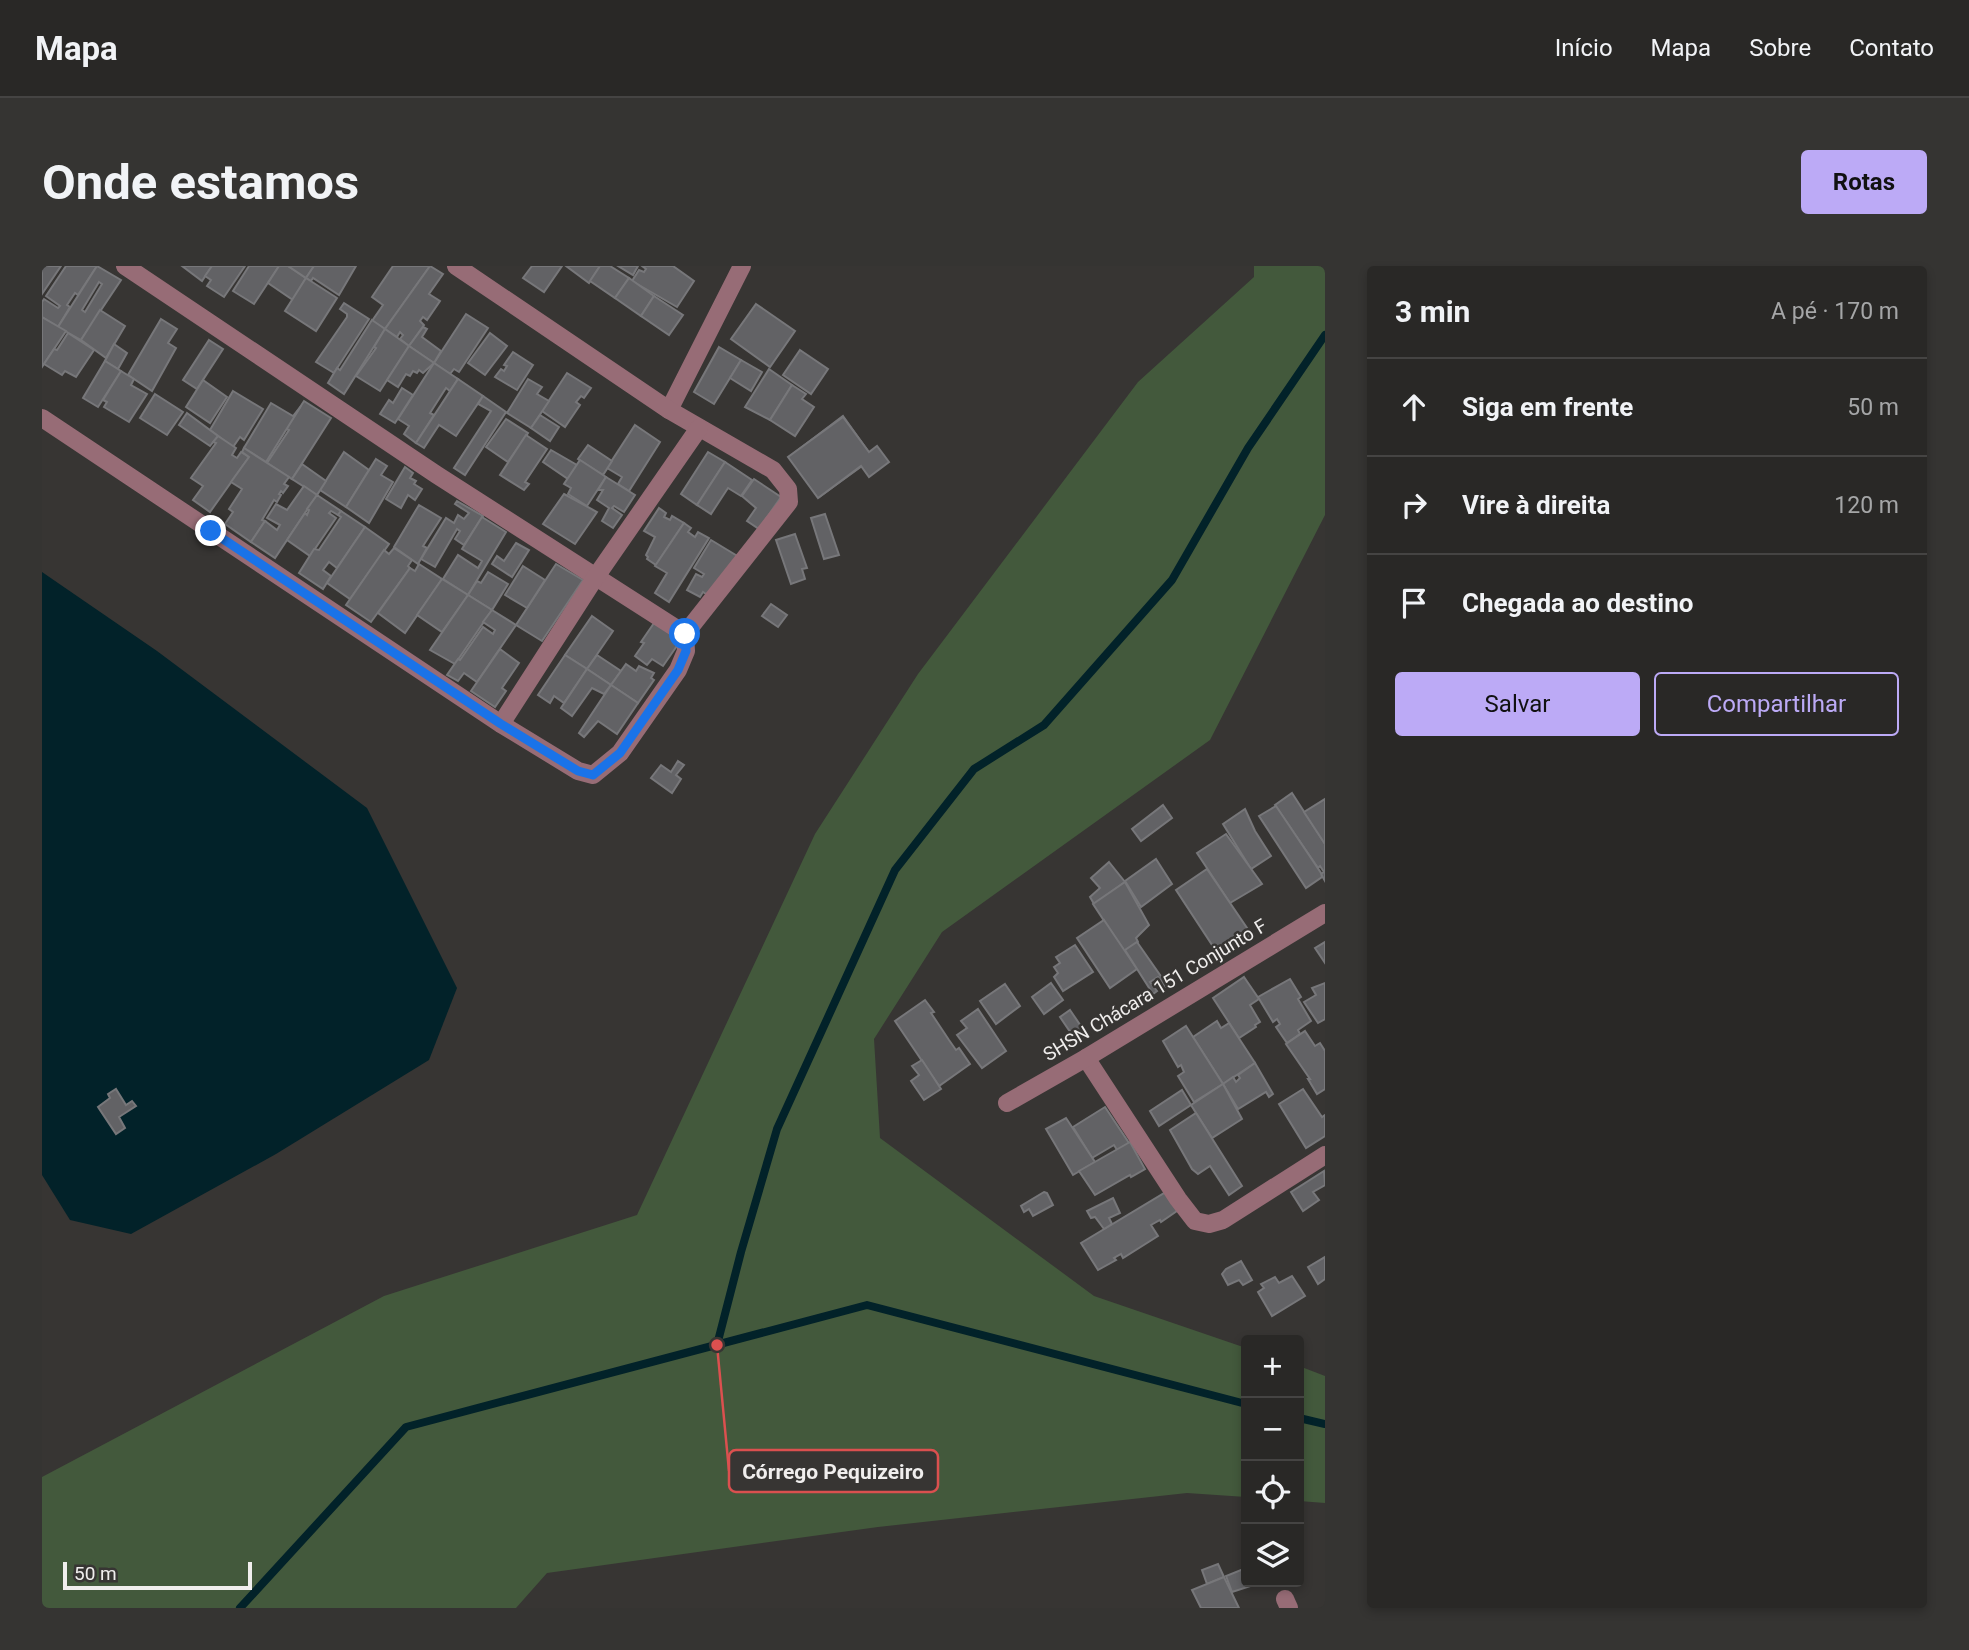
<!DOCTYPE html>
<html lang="pt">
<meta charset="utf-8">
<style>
body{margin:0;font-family:Roboto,sans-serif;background:#353432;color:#f1f3f6}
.controls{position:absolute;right:21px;bottom:21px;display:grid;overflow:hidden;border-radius:7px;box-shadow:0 4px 10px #0003}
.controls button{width:63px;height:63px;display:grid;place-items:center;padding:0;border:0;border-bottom:2px solid #454443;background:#292826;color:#f1f3f6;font:35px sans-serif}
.scale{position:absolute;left:21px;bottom:18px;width:189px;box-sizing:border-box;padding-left:7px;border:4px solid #f0eeed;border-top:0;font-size:19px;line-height:24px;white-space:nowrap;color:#f0eeed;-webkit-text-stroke:5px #373533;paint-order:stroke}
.stop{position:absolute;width:21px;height:21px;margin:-16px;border:5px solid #1a73e8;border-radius:50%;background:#fff}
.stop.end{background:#1a73e8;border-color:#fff;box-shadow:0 2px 7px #0008}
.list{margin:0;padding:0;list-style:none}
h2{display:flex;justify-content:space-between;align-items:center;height:91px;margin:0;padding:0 28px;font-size:30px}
h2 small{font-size:23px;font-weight:400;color:#a5a6a7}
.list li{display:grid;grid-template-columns:46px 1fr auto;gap:21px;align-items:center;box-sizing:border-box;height:98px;padding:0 28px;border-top:2px solid #454443}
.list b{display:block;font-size:26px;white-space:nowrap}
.list em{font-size:23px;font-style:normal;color:#a5a6a7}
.actions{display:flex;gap:14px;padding:21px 28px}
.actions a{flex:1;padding:16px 0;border:2px solid #bcaaf6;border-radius:7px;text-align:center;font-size:24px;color:#bcaaf6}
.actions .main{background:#bcaaf6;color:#111}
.icon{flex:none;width:38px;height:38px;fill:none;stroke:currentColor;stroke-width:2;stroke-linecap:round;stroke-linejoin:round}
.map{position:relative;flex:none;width:1283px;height:1342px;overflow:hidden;border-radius:7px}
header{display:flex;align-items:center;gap:42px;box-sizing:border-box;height:98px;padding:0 35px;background:#292826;border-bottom:2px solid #454443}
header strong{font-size:33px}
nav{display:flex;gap:38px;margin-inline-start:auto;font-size:24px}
.intro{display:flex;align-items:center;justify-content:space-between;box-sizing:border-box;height:168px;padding:0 42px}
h1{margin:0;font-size:49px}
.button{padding:18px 32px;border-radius:7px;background:#bcaaf6;color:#111;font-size:24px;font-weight:700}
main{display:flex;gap:42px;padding:0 42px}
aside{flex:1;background:#292826;border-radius:7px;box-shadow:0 4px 10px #0003}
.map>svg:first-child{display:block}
.green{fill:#43593c}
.water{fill:#022229}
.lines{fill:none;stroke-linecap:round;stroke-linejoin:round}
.stream{stroke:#022229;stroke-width:8}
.building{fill:#626265;stroke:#77777a;stroke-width:2;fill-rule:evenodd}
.minor{stroke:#976c76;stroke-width:18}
.route{stroke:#1a73e8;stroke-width:9}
.labels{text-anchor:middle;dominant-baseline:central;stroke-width:5;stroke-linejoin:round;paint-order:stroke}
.street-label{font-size:19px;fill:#f0eeed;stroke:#373533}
.leader{fill:none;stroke:#db504f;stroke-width:2.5}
.callout-dot{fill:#db504f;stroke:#373533;stroke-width:2.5}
.callout{fill:#373533;stroke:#db504f;stroke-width:2.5}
.callout-label{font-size:21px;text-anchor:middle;font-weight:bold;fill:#f0eeed}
</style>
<header>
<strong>Mapa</strong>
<nav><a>Início</a><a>Mapa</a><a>Sobre</a><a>Contato</a></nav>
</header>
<div class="intro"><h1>Onde estamos</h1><a class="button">Rotas</a></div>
<main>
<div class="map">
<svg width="1283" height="1342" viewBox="0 0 1283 1342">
<rect width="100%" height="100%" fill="#373533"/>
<g class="green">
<polygon points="1212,0 1283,0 1283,249 1168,474 900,666 832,773 838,872 1052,1030 1204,1082 1204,1231 1145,1227 836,1261 505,1307 474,1342 0,1342 0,1211 342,1030 595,949 773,568 876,408 1096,116 1212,11"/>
<polygon points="1257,1100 1283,1110 1283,1237 1257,1235"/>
</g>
<polygon class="water" points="0,306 115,385 325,542 415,722 387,794 234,888 89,968 28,954 0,909"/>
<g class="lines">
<g class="stream">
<polyline points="675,1079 699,986 735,863 853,604 932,503 1002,459 1130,314 1206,182 1283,69"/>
<polyline points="1257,1152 1283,1158"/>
<polyline points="198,1342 364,1161 825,1039 1204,1138"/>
</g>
</g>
<g class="building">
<polygon points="0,0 19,0 0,28"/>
<polygon points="24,0 55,0 36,29 33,27 25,39 28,41 16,61 0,51 0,36 2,33 16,42 18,40 4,30"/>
<path d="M 55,0 L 79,14 L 39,74 L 16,61 ZM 57,16 L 60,18 L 43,46 L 40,44 Z"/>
<polygon points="140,0 170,0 160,15"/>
<polygon points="170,0 203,0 182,31 165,20 169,14 163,10"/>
<polygon points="207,0 237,0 212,38 191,25"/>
<polygon points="237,0 246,0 264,12 251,34 226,17"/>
<polygon points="246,0 272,0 264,12"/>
<polygon points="272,0 314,0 297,29 271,12 269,15 264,12"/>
<polygon points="351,0 388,0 343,63 330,55 341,39 330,31"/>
<polygon points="388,0 401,8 387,28 398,35 385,54 381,51 378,55 382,59 367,80 358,73 361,69 358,66 355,71 343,63"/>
<polygon points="490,0 520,0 502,26 481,12"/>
<polygon points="524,0 558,0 547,17"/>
<polygon points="558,0 568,0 587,12 573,32 548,15"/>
<polygon points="576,0 596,0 591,9"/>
<polygon points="631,0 652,15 635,41 590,15 597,4 602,6 604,3 600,0"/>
<polygon points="264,12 295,32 274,65 243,45"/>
<polygon points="587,12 612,30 599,50 573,32"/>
<polygon points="612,30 641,49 627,69 599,50"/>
<polygon points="302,37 327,53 292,107 274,96 305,51 305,48 298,43"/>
<polygon points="714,38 753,65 728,101 689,73"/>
<polygon points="58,44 83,60 64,92 39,74"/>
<polygon points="424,48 446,62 417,106 412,103 408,108 392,97"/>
<polygon points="0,51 24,65 0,101"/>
<polygon points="119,53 135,63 126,77 134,82 110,125 86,109"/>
<polygon points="330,54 343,63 302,128 286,117 295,102 298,104"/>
<polygon points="381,61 385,63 380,71 399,85 392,97 367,80"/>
<polygon points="343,63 367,80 338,125 314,110 334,82 332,81"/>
<polygon points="26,67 52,84 34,111 23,105 20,109 2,98 12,83 15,84"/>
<polygon points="448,67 465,80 443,109 426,97"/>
<polygon points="167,74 181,83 155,123 141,114"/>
<polygon points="72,78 85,87 76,103 63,95"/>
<polygon points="367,80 392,97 381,107 377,104 375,107 371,105 368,110 364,108 356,121 345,114"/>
<polygon points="677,81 699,94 672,138 652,126"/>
<polygon points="758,84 786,103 769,128 741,109"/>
<polygon points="471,86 491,99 475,124 453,111 459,103 462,105 465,100 462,99"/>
<polygon points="699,94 720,106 709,125 688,112"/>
<polygon points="63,95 79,105 56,141 41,132"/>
<polygon points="392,97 416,113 408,125 404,122 388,147 392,149 374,177 362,168 367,160 356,153"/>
<polygon points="727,103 750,119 728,154 703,141"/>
<polygon points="79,105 92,113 89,119 105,128 87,156 62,141 65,136 61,134"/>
<polygon points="525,107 549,122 542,132 539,130 534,136 538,139 523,161 500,145"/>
<polygon points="416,113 441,130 414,170 397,159 382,182 374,177"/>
<polygon points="486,113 500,121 495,128 507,135 489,162 465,147"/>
<polygon points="161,114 185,131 168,157 144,141"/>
<polygon points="750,119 764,128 760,133 772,141 753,170 728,154"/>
<polygon points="360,122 371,129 353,157 338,148 347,134 351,137"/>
<polygon points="191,125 221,143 202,174 198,171 191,181 168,164"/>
<polygon points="113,128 141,146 125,169 98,152"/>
<polygon points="441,130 464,146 423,209 412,202 449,145 436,138"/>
<polygon points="262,135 289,152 250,213 225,197 247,164 244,163"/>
<polygon points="229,137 251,150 259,140 224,196 202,182"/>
<polygon points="145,147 176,170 168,180 137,159"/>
<polygon points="498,149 517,161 508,175 489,162"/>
<polygon points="801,150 831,192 777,231 747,191"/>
<polygon points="801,151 827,186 835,180 847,196 827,211 819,200 776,232 746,191"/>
<polygon points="464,153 486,167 466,196 444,181"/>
<polygon points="593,159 618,176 587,225 576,218 580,211 565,202"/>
<polygon points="484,169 505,183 483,216 487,218 482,224 458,209"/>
<polygon points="176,170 194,182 190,189 195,192 199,186 207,191 168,246 151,234 161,220 149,212 174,177 171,176"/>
<polygon points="546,179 570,195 561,209 536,193"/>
<polygon points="202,182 247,211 242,218 246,220 241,227 239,225 237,228 239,229 235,236 232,234 220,254 223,255 209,276 183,258 191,246 187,243 200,223 189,216 207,191 200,186"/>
<polygon points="509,184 535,199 526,213 501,196"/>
<polygon points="302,186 327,204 304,241 278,224"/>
<polygon points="666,186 683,196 655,239 639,228"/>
<polygon points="334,193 345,200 339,209 351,216 327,257 304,241"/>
<polygon points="538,194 564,211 545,240 526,228 529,222 522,218"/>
<polygon points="683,196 710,214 699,230 686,222 669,248 655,239"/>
<polygon points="260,198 284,215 275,229 250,213"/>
<polygon points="363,201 371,207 368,212 374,215 372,218 380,223 373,234 366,229 359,242 344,233"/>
<polygon points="564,211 593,229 582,246 572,240 570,242 580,249 571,262 560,255 567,242 555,234 561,224 556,224"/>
<polygon points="712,213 739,231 717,263 705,255 714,242 700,230"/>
<polygon points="262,220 275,229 233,292 209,276 223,255 235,264 238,259 225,252 234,238 245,244"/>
<polygon points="522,228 555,246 533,278 501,258"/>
<polygon points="275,229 299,245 296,249 289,245 287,247 294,252 268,290 245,274 263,247 265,249 267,244 265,243"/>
<polygon points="415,235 441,250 422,279 413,273 418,265 415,263 393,301 379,293 404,252 412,257 416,249 422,253 427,247 413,238"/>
<polygon points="377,239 399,252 381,280 385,282 376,298 352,281"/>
<polygon points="617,242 624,247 622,251 628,254 630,250 642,257 614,299 605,293 606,291 604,289 613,271 602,265"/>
<polygon points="299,245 323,261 295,302 287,296 281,304 289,310 281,323 257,307 272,283 277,284 299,251 296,249"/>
<polygon points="783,248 797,289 782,293 769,252"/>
<polygon points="440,251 464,266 426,329 401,313 416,289 436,302 440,295 420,283"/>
<polygon points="642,257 649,262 646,266 653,271 656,266 667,272 627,336 613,327 625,307 613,300"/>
<polygon points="323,261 347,278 308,333 285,317"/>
<polygon points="753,268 765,302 760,303 763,313 749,318 734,274"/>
<polygon points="669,274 697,291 667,330 661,326 658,331 645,324 654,308 660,311 662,308 652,302"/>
<polygon points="474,277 487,284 470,311 450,298 455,290 462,295"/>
<polygon points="352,282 370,294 366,300 368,302 329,356 304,339 342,284 347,288"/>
<polygon points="377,298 400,313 363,367 336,347 368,302 373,305"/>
<polygon points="514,298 541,314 500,375 474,359"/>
<polygon points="481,300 503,314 485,342 463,329"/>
<polygon points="446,306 466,318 450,344 426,329 435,315 439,317"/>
<polygon points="400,313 426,329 400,366 375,349"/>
<polygon points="426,329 450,344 413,398 388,384"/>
<polygon points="729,338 745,349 736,361 720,350"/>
<polygon points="450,344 474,359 435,416 422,407 416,415 405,409 416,393 418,394 441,361 451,368 453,364 441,356"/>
<polygon points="550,350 571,365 545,403 523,389"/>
<polygon points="612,357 639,374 621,400 610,393 605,399 593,390 602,377 599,376"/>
<polygon points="458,383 477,397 460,422 464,425 453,441 429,425"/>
<polygon points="523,389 545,403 522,437 512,430 508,437 496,429"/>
<polygon points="555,389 579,405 569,419 545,403"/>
<polygon points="584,398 594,405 597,400 612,407 609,412 612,414 596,437 569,419"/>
<polygon points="545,403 569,419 562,428 550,422 530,450 519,442"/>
<polygon points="569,419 596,437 575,468 556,455 542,471 537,467"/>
<polygon points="636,495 642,499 634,509 639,513 630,527 609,512 619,499 629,506"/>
<polygon points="1250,527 1283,578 1283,615 1279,608 1282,606 1278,600 1276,602 1233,539"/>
<polygon points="1283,533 1283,578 1262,546"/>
<polygon points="1121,539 1130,552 1099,575 1090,563"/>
<polygon points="1234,540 1279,607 1280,611 1264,622 1217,550"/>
<polygon points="1203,543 1213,565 1229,590 1209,603 1181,558"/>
<polygon points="1184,568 1220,618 1188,637 1155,587"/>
<polygon points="1114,593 1130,618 1099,641 1083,615"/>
<polygon points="1067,596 1083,616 1052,638 1048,631 1058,622 1049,612"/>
<polygon points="1165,603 1205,662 1203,664 1209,670 1178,691 1134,624"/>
<polygon points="1083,616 1107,659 1094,672 1096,676 1082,685 1051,638"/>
<polygon points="1062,654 1095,703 1068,722 1035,672"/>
<polygon points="1095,676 1125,719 1123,721 1116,711 1108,716 1115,725 1111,728 1083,684"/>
<polygon points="1283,676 1283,697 1273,682"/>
<polygon points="1033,679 1051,706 1021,725 1012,711 1016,707 1012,701 1018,697 1014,691"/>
<polygon points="1202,711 1217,733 1208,739 1218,756 1213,759 1214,761 1197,772 1171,732"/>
<polygon points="1248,713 1259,731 1256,733 1269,755 1256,764 1258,768 1245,777 1234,761 1238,758 1235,753 1231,756 1216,731"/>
<polygon points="1009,717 1021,734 1002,748 990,731"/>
<polygon points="1283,717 1283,753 1276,757 1262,736 1274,729 1270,722"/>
<polygon points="963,718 978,740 954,758 938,735"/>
<polygon points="883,734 892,746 889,747 907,774 914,784 917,782 928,798 897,820 853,755"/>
<polygon points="936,743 964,785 940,802 915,769 925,762 919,755"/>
<polygon points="1028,744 1045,769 1035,776 1018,751"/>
<polygon points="1175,755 1179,762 1187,757 1213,797 1181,818 1151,771"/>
<polygon points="1144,760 1181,818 1152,836 1136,810 1142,806 1139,799 1136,801 1121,775"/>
<polygon points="1263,765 1273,780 1278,777 1283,785 1283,823 1275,828 1266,813 1268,813 1244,778"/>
<polygon points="880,794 899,823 882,834 869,815 877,809 870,800"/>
<polygon points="1213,797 1231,828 1227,831 1224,826 1196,843 1181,818 1191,811 1194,816 1198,812 1196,809"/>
<polygon points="1181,818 1200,853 1170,872 1149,839"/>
<polygon points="74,823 84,839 90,835 94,840 77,851 83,862 74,868 56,841 68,832 66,828"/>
<polygon points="1261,823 1280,851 1283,849 1283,870 1264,882 1237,838"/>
<polygon points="1140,824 1149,839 1117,860 1108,845"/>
<polygon points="1063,841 1087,877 1075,884 1072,879 1050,892 1031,861"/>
<polygon points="1154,847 1200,920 1187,929 1168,900 1156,908 1150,903 1128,864"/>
<polygon points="1024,852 1053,896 1031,909 1004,863"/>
<polygon points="1088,876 1103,903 1089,911 1088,909 1053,929 1037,905"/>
<polygon points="1282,905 1283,919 1271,926 1277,934 1261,945 1249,926"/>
<polygon points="1002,926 1005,927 1011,939 991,950 987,943 982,946 979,940"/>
<polygon points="1124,926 1135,945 1119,956 1118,954 1109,959 1116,970 1081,992 1079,988 1072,992 1074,994 1056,1004 1039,977"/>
<polygon points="1071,932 1078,947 1067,952 1070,958 1062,963 1053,951 1049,952 1045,945"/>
<polygon points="1283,991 1283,1013 1276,1018 1266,1001"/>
<polygon points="1199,995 1210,1014 1201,1019 1197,1014 1186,1019 1180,1008 1184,1003"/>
<polygon points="1250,1010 1263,1030 1230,1050 1216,1026 1222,1022 1219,1018 1233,1011 1237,1017"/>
<polygon points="1176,1298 1182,1311 1165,1318 1160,1304"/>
<polygon points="1204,1302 1204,1316 1214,1316 1215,1318 1190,1326 1184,1310"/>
<polygon points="1182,1311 1197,1342 1159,1342 1150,1324"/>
</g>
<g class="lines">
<g class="minor">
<polyline points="83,0 395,209 643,368"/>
<polyline points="627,144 700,0"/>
<polyline points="0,152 459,458 536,505 551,509 578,487 636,404 644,385 643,368 747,236 746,223 731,204 627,144 414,0"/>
<polyline points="459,458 553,312 657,162"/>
<polyline points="1044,792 1136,933 1153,955 1167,958 1181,954 1283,889"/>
<polyline points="965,837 1044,792 1283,647"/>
<polyline points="1243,1333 1247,1342"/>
</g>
</g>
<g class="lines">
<polyline class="route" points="169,265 459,458 536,505 551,509 578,487 636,404 644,385 643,368"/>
</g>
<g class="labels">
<g class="street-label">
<text transform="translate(1113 724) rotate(-31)">SHSN Chácara 151 Conjunto F</text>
</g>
</g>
<path class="leader" d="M675 1079L687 1205"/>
<circle class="callout-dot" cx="675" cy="1079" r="7"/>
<rect class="callout" x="687" y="1184" width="209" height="42" rx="7"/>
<g class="callout-label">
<text x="791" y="1213">Córrego Pequizeiro</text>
</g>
</svg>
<div class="controls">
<button>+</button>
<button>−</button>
<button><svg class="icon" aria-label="locate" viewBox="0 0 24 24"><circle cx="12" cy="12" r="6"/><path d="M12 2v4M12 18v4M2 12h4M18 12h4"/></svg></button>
<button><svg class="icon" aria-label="layers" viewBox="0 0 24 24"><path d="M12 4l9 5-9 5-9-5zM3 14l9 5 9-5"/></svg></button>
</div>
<div class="scale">50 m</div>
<div class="stop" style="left:643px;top:368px"></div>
<div class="stop end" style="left:169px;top:265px"></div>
</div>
<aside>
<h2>3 min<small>A pé · 170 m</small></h2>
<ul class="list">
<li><svg class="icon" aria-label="ahead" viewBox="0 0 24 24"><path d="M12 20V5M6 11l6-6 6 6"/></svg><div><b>Siga em frente</b></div><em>50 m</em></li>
<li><svg class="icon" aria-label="right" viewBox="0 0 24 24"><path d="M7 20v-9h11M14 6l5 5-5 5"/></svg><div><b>Vire à direita</b></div><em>120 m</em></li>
<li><svg class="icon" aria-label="arrive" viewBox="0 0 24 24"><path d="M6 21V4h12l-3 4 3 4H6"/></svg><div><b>Chegada ao destino</b></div></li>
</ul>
<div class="actions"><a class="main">Salvar</a><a>Compartilhar</a></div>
</aside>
</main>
